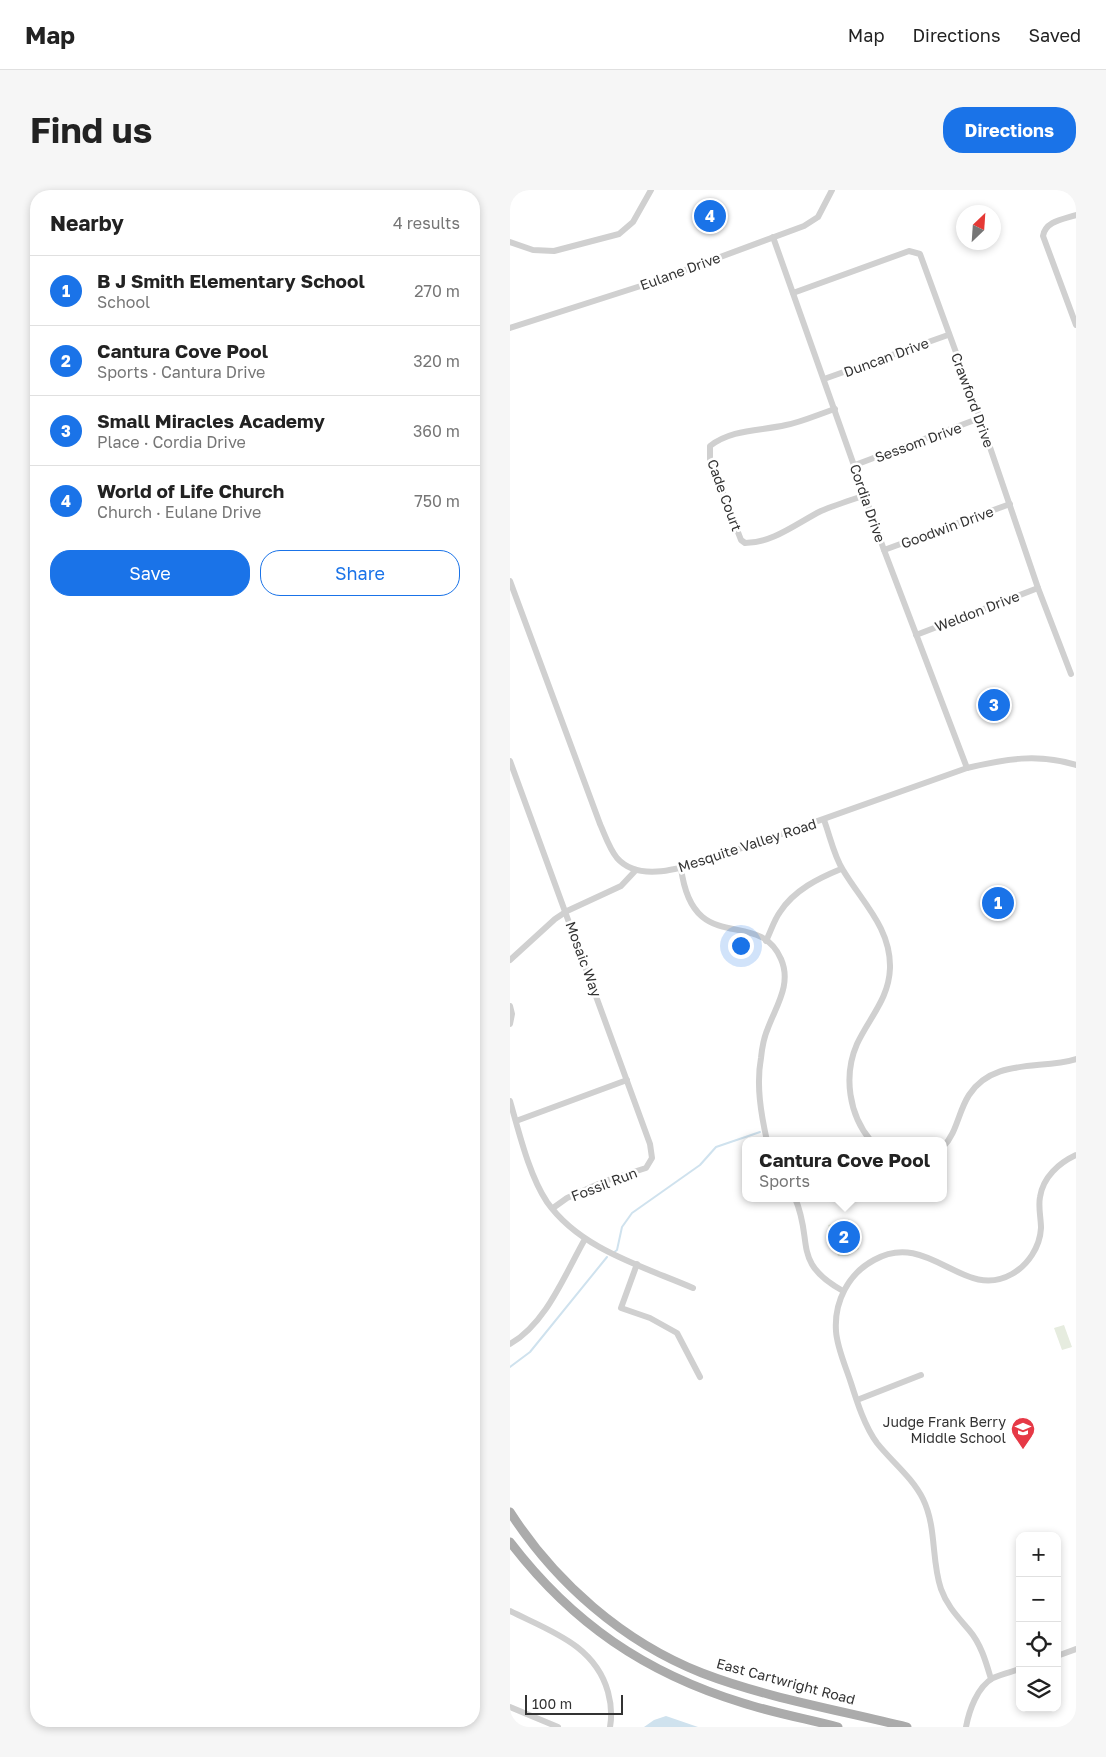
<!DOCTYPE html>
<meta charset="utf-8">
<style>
body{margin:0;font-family:"Golos Text",sans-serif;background:#f6f6f6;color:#222}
.controls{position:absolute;right:15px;bottom:15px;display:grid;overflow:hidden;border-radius:10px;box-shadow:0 2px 8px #0003}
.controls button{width:45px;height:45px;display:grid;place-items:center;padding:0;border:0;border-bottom:1px solid #e0e0e0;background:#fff;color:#222;font:25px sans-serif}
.compass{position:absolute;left:446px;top:15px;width:45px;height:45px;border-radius:50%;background:#fff;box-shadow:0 2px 8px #0003;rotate:25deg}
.scale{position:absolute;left:15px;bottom:12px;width:98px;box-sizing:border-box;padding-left:5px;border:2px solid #333;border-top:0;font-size:14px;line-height:18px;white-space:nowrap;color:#333;-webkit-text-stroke:4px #fff;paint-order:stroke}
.you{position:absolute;left:230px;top:755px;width:18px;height:18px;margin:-12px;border:4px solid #fff;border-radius:50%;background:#1a73e8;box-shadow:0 0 0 8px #1a73e833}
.badge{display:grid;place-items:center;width:32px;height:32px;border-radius:50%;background:#1a73e8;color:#fff;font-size:16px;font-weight:700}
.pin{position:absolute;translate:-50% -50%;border:2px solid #fff;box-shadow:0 1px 5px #0006}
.popup{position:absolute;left:232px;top:947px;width:205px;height:65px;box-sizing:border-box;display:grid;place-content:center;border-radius:10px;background:#fff;filter:drop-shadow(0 1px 4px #0005);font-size:16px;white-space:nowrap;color:#767676}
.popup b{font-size:19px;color:#222}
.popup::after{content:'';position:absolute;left:50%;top:100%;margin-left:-10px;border:10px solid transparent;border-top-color:#fff}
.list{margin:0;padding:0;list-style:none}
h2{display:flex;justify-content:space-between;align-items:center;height:65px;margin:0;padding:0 20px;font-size:21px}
h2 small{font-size:16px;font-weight:400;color:#767676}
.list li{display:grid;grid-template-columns:32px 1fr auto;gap:15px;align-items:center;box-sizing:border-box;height:70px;padding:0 20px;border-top:1px solid #e0e0e0}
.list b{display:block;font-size:19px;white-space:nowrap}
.list p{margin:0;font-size:16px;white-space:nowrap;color:#767676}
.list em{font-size:16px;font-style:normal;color:#767676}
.actions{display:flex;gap:10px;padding:15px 20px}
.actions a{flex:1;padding:11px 0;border:1px solid #1a73e8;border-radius:20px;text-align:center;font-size:18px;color:#1a73e8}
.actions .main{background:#1a73e8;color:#fff}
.icon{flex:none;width:28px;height:28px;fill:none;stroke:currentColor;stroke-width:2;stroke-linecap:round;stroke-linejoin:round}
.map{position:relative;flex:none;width:566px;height:1537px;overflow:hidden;border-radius:20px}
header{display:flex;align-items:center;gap:30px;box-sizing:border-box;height:70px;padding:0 25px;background:#fff;border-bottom:1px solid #e0e0e0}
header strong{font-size:24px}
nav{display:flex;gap:28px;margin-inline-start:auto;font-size:18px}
.intro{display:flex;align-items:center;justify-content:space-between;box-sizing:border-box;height:120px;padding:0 30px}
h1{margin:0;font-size:35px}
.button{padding:12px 22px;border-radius:20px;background:#1a73e8;color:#fff;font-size:18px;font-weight:700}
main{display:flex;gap:30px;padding:0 30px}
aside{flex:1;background:#fff;border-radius:20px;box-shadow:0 2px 8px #0003}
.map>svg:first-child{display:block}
.green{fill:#e6ecdf}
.water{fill:#cfe2ee}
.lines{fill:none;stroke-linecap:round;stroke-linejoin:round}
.stream{stroke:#cfe2ee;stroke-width:2}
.minor{stroke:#d0d0d0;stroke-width:6}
.major{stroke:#ababab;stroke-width:9}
.labels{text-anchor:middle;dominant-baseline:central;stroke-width:5;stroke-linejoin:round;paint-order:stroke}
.street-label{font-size:14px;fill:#333;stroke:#fff}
.poi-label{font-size:14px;fill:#333;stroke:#fff;text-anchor:end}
</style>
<header>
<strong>Map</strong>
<nav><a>Map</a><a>Directions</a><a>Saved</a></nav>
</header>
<div class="intro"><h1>Find us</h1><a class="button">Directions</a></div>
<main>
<aside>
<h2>Nearby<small>4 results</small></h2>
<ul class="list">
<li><span class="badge">1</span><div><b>B J Smith Elementary School</b><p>School</p></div><em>270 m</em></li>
<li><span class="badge">2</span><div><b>Cantura Cove Pool</b><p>Sports · Cantura Drive</p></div><em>320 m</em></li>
<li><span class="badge">3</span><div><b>Small Miracles Academy</b><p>Place · Cordia Drive</p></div><em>360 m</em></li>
<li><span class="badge">4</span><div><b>World of Life Church</b><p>Church · Eulane Drive</p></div><em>750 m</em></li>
</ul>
<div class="actions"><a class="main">Save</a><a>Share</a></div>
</aside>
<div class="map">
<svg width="566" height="1537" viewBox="0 0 566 1537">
<rect width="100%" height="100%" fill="#fff"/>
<g class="green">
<polygon points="339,1029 349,1059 338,1066 328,1066 318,1035"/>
<polygon points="554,1135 562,1157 552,1160 544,1138"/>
</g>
<polygon class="water" points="156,1526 188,1537 134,1537 144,1530"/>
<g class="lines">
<g class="stream">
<polyline points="103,1063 107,1060 112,1037 122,1023 190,975 206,957 250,942"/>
<polyline points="0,1177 20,1162 97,1067"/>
</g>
<g class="minor">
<path d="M 566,25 C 554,29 535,31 533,46 L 566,135"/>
<polyline points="263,47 374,360 457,578"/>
<polyline points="0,52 23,60 44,61 109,44 123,32 141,0"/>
<polyline points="283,103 399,61 410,64 470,228 528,398 561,484"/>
<polyline points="0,138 140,93 294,36 308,27 322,0"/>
<polyline points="314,189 438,145"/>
<path d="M 325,219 C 309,224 292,232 276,235 C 250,241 222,239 200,256 L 200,269 L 231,350 L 235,353 C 263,353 287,333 311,321 C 325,315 341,310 356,305"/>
<polyline points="345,275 470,228"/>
<polyline points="374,360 500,314"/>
<path d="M 0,391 L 90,634 C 95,645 99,658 107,668 C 128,692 168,679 195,671 L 457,578 C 495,569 528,563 566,575"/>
<polyline points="406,445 528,398"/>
<polyline points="0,571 140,954 142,968 136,978 95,991 57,1008 43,1018"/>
<path d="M 314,630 C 320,646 324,666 333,680 C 352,712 381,738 380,778 C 379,809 359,828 347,854 C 333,886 339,925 361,951"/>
<path d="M 171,678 C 183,769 248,716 271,769 C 282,794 266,816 258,838 C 254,847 252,858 251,868 C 246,895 251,924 257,951"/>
<path d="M 256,751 C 261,741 264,730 270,722 C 284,700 309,688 331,679"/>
<polyline points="0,770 45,729 57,721 111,696 126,680"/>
<polyline points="0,816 2,824 0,834"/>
<path d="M 0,911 C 9,942 19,985 37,1012 C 70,1059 132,1076 183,1098"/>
<polyline points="6,931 117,890"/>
<path d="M 433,957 C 447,943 448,922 459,905 C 483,868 530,880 566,869"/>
<path d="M 285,1008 C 304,1052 281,1072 333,1101"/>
<polyline points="127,1074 111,1118 140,1128 167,1143 190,1187"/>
<path d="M 0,1154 C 36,1134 55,1084 75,1049"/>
<polyline points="347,1210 411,1185"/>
<path d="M 0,1421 C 40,1441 85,1455 98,1502 C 101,1513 102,1526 100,1537"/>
<polyline points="547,1466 566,1459"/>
<path d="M 481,1489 C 476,1472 471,1454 459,1440 C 448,1427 437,1416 431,1399 C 421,1370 427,1338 413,1309 C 402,1287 382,1272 367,1253 C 355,1237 347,1212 341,1193 C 336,1177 327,1158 326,1141 C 324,1112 338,1084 364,1070 C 419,1039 453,1112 502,1084 C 518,1075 530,1057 531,1038 C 531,1028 528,1017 530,1007 C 533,987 549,973 566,965"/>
<polyline points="0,1517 48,1537"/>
<path d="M 456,1537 C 459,1521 467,1497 483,1488 C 491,1484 501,1482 510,1479"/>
</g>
<g class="major">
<path d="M 0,1322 C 45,1392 113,1452 192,1483 C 257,1508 329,1520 397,1537"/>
<path d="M 0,1352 C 62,1433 135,1483 233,1513 C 264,1523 297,1529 328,1537"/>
</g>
</g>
<defs>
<g id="school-pin" transform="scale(1.25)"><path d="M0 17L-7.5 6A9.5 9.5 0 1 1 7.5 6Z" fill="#e63946" stroke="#fff"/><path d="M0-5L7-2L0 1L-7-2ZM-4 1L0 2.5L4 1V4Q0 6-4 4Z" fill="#fff"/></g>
</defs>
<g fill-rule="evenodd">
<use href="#school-pin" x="513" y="1239"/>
</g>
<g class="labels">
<g class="street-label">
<text transform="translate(170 81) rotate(-20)">Eulane Drive</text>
<text transform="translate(376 167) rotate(-20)">Duncan Drive</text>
<text transform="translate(463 210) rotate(70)">Crawford Drive</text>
<text transform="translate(408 252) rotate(-20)">Sessom Drive</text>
<text transform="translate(215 305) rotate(70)">Cade Court</text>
<text transform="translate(358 313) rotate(71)">Cordia Drive</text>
<text transform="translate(437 337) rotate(-20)">Goodwin Drive</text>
<text transform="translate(467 421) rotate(-21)">Weldon Drive</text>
<text transform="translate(237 655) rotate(-18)">Mesquite Valley Road</text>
<text transform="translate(74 769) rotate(70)">Mosaic Way</text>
<text transform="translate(94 994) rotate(-21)">Fossil Run</text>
<text transform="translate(276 1491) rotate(15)">East Cartwright Road</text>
</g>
<g class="poi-label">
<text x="496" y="1231">Judge Frank Berry<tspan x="496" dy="16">Middle School</tspan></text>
</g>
</g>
</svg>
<div class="controls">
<button>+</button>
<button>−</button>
<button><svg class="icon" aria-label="locate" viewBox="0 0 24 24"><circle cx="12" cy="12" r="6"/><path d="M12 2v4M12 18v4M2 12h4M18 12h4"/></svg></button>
<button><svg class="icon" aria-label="layers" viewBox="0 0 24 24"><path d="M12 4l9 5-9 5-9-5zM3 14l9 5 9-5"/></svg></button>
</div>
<svg class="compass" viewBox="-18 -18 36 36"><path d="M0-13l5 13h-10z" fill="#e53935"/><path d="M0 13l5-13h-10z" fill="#767676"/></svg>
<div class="scale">100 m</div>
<div class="you"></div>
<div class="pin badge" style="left:488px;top:713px">1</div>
<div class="pin badge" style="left:334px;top:1047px">2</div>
<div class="popup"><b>Cantura Cove Pool</b>Sports</div>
<div class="pin badge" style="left:484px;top:515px">3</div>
<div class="pin badge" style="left:200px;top:26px">4</div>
</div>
</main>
